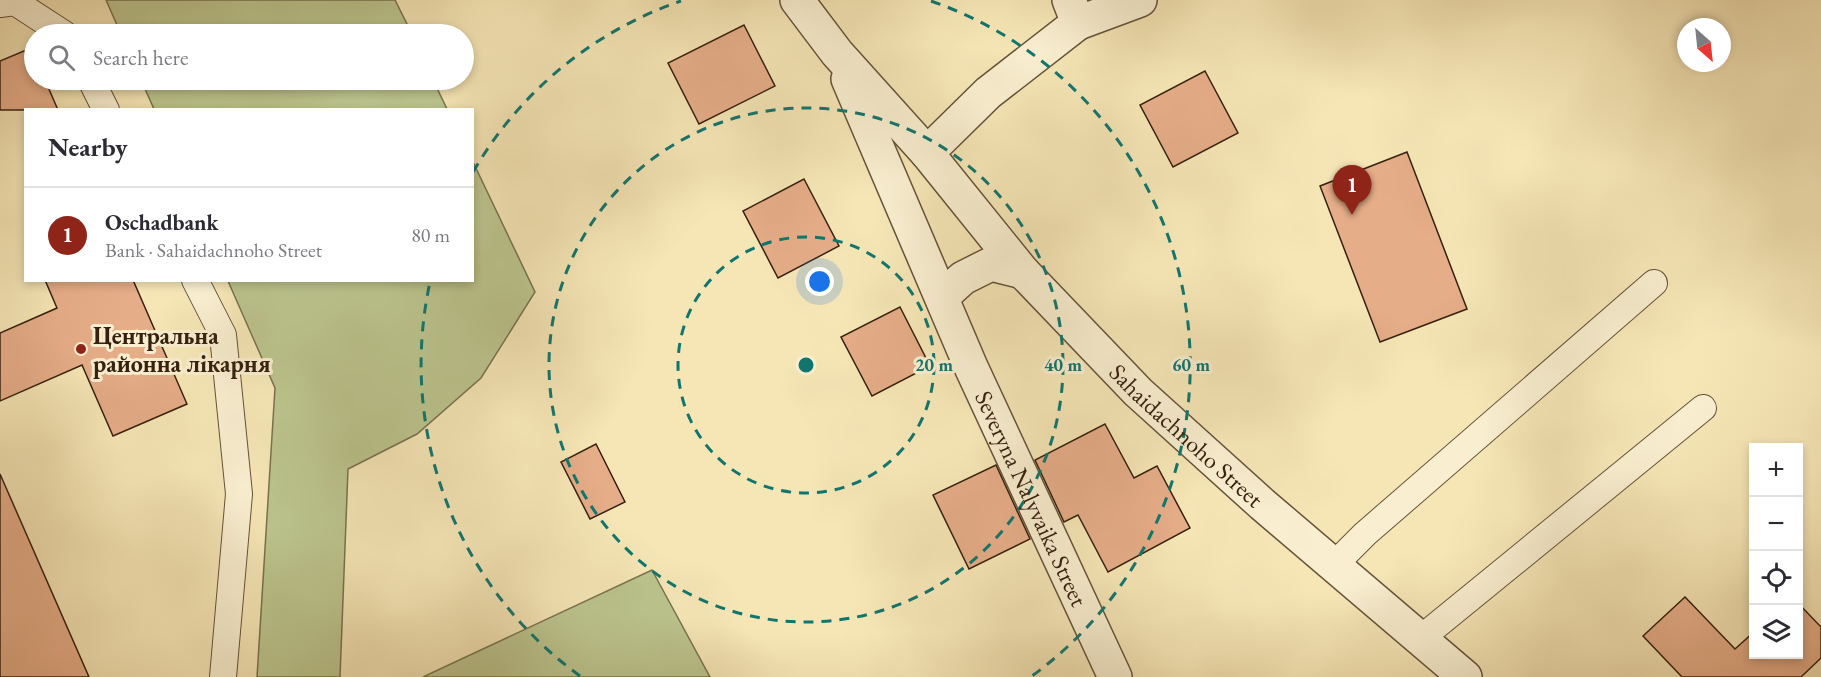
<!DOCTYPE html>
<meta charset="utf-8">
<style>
body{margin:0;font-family:"EB Garamond",serif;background:#f2f2f3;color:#2b2b33}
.controls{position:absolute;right:18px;bottom:18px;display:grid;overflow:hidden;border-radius:0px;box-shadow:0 3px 9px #0003}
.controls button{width:54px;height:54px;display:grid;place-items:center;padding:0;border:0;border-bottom:2px solid #e1e1e2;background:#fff;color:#2b2b33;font:30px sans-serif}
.compass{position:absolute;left:1677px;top:18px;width:54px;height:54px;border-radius:50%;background:#fff;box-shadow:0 3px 9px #0003;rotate:153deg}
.you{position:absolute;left:820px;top:282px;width:21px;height:21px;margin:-15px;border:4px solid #fff;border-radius:50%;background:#1a73e8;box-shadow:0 0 0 9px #1a73e833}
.badge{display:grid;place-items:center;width:39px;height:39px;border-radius:50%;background:#8f2418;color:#fff;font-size:20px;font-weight:700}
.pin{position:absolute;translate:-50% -50px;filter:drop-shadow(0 2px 3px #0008)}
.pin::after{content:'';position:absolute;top:32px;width:21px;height:18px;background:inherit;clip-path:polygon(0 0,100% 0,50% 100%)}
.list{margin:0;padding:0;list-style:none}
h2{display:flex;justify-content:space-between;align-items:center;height:78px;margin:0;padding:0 24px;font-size:26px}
h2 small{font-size:20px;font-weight:400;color:#7c7c81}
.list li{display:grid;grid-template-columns:39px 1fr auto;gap:18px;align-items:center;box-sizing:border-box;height:96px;padding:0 24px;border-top:2px solid #e1e1e2}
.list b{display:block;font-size:22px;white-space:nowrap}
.list p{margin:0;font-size:20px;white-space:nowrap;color:#7c7c81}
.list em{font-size:20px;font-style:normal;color:#7c7c81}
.icon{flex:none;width:33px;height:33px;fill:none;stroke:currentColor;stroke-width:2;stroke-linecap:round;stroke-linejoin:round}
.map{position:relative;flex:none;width:1821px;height:677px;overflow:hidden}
.search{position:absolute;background:#fff;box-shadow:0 3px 9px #0003;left:24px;top:24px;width:450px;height:66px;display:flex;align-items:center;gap:15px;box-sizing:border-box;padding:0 21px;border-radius:33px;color:#7c7c81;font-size:22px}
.panel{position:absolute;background:#fff;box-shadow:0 3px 9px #0003;left:24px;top:108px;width:450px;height:174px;border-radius:0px}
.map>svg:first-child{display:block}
.green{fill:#bcc58e;stroke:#78724f;stroke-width:1.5}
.building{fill:#e5ad88;stroke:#352010;stroke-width:1.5}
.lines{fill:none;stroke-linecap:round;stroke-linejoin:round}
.service-casing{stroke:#65523a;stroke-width:28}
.minor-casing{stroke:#65523a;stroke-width:36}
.service{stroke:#f9efd0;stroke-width:26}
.minor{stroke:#f9efd0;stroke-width:33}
.ring{fill:none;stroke:#0f766e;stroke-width:3;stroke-dasharray:10 8}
.poi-dot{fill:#8f2418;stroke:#f9efd0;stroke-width:2}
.labels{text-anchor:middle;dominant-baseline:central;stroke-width:6;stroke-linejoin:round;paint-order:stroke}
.poi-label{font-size:24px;font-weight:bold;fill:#352010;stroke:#f9efd0;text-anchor:start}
.street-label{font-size:24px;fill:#352010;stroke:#f9efd0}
.centre{fill:#0f766e;stroke:#f9efd0;stroke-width:3}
.ring-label{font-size:18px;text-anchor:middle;font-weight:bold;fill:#0f766e;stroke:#f9efd0;stroke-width:6;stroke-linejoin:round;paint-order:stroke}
</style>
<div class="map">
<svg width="1821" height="677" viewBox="0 0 1821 677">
<rect width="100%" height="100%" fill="#f6e6b6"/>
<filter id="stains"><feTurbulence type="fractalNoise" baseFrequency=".00333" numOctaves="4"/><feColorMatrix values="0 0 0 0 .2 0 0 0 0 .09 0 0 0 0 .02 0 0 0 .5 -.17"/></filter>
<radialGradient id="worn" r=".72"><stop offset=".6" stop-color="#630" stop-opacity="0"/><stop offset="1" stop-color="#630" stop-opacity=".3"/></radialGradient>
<g class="green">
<polygon points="106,0 395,0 412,34 121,34"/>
<polygon points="141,80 433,80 447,109 154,109"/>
<polygon points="473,162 535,292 481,378 417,434 348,469 340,677 257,677 275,388 228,281 472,280"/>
<polygon points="652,570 710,677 423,677"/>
</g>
<g class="building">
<polygon points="744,25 775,86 699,124 668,63"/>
<polygon points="31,48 34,56 34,80 45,80 58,110 0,110 0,61"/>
<polygon points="1205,71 1238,133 1173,167 1140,105"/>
<polygon points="1407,152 1467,309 1380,342 1320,186"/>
<polygon points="804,179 839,246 778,278 743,211"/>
<polygon points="45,280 133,280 187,404 113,436 82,365 0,401 0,333 57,308"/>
<polygon points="900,307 930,366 872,396 841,337"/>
<polygon points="1105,424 1134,478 1157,466 1190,528 1108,572 1078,515 1064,522 1035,460"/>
<polygon points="596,444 625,502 590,519 561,462"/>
<polygon points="996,465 1030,539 969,569 933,495"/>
<polygon points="0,474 89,677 0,677"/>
<polygon points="1685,597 1735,649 1754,632 1754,654 1798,654 1798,603 1821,627 1821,658 1801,677 1682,677 1643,636"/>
</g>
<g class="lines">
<g class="service-casing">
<g id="service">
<polyline points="0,4 15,2 64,34"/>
<polyline points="91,80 106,110"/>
<polyline points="195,280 223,335 239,494 223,677"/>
<polyline points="1334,565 1365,534 1654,283"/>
<polyline points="1420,639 1703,408"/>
</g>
</g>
<g class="minor-casing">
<g id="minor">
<path id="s1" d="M 797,0 L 837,53 L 927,153 L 1023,272 L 1138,392 L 1262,504 L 1465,677"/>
<polyline points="1078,23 1140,0"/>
<path id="s2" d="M 848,79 L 971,367 L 1115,677"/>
<polyline points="927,153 988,93 1078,23 1069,0"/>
<polyline points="942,297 963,278 991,264 1023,272"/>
</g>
</g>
<use href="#service" class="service"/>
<use href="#minor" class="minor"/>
</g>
<g class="ring">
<circle cx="806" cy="365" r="128"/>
<circle cx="806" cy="365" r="257"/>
<path d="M580 676A385 385 0 0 1 430 282M473 172A385 385 0 0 1 681 1M931 1A385 385 0 0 1 1032 676"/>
</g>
<circle class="poi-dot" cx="81" cy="349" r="6"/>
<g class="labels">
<g class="poi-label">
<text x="93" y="335">Центральна<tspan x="93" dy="28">районна лікарня</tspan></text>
</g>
<g class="street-label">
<text stroke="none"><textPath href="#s1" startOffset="585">Sahaidachnoho Street</textPath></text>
<text stroke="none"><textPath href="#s2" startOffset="458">Severyna Nalyvaika Street</textPath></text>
</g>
</g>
<circle cx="806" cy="365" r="9" class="centre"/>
<g class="ring-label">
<text x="934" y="371">20 m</text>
<text x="1063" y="371">40 m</text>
<text x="1191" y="371">60 m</text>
</g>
<rect width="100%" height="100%" filter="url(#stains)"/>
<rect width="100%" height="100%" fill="url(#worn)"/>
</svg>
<div class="controls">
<button>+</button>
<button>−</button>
<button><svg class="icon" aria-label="locate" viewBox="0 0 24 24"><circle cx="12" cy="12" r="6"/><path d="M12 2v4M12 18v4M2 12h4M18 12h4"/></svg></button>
<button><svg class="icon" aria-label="layers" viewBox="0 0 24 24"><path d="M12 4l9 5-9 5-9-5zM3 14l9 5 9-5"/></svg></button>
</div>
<svg class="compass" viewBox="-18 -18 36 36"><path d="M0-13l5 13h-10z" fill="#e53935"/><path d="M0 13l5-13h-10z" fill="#7c7c81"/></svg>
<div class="you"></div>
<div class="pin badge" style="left:1352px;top:215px">1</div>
<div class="search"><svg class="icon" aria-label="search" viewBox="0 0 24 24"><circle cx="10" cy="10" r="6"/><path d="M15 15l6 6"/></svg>Search here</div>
<section class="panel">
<h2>Nearby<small></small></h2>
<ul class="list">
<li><span class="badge">1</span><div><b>Oschadbank</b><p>Bank · Sahaidachnoho Street</p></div><em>80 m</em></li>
</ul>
</section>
</div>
